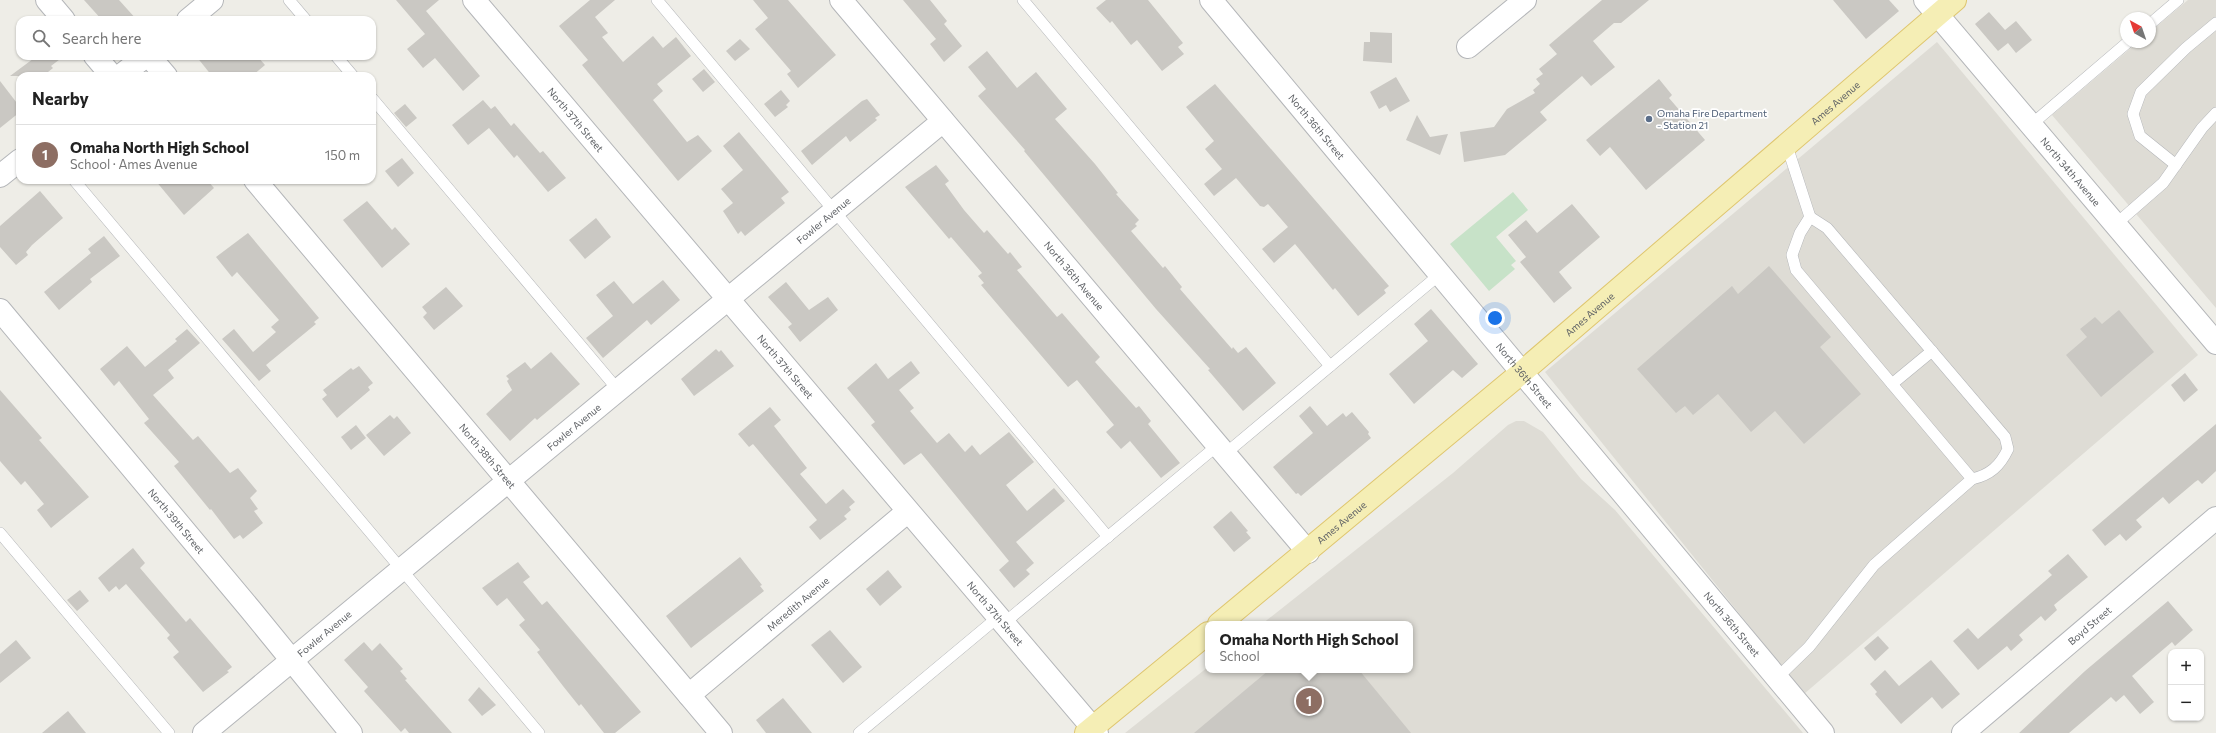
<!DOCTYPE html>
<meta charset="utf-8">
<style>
body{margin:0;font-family:Commissioner,sans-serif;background:#f6f6f6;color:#222}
.controls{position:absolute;right:12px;bottom:12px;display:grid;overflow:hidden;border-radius:8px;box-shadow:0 1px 3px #0004}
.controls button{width:36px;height:36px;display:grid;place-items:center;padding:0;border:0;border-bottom:1px solid #e0e0e0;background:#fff;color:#222;font:20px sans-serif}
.compass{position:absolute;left:2120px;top:12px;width:36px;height:36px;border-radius:50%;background:#fff;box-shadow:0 1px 3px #0004;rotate:320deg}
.you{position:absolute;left:1495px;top:318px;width:14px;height:14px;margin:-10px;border:3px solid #fff;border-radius:50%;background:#1a73e8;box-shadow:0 0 0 6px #1a73e833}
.badge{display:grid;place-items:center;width:26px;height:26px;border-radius:50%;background:#ea580c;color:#fff;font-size:13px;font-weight:700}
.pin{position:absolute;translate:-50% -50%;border:2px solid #fff;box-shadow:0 1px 4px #0006}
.popup{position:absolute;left:1205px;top:621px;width:208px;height:52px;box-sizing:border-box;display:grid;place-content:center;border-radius:8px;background:#fff;filter:drop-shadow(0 1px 3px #0005);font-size:13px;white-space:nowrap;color:#767676}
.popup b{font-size:15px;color:#222}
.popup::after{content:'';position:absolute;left:50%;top:100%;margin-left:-8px;border:8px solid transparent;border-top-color:#fff}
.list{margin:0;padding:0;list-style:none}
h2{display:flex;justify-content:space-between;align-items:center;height:52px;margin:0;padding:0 16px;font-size:17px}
h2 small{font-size:13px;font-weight:400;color:#767676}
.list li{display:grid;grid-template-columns:26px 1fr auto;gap:12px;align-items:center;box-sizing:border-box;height:60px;padding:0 16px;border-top:1px solid #e0e0e0}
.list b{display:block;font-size:15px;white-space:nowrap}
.list p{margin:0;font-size:13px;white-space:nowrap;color:#767676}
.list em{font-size:13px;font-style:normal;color:#767676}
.icon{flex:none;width:22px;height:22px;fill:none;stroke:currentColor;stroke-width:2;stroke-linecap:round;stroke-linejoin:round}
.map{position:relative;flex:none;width:2216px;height:733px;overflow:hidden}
.search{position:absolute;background:#fff;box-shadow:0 1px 3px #0004;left:16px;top:16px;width:360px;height:44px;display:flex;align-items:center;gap:10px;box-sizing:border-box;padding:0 14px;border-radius:12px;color:#767676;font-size:15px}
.panel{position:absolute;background:#fff;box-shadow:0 1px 3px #0004;left:16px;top:72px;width:360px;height:112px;border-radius:12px}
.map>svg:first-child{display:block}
.education{fill:#dedcd5}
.green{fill:#c7e2c8}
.building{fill:#cac8c3}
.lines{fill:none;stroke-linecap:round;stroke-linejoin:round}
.lane-casing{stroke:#b4b6b9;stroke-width:12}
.street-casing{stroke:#b4b6b9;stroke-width:24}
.primary-casing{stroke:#dfc66f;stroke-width:24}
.lane{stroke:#fff;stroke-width:11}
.street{stroke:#fff;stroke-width:22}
.primary{stroke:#f5eeb5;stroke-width:22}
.service-dot{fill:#5c6f8a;stroke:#fff;stroke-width:1.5}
.labels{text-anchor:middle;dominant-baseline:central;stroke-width:3.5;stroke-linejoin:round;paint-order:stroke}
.street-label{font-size:10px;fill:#5e6165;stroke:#fff}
.service-label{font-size:10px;fill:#4e5e75;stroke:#fff;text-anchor:start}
</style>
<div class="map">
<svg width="2216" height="733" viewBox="0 0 2216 733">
<rect width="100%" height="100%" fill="#eeede7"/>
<g class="education">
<polygon points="2188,0 2216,0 2216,308 2052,115 2138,42 2150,42 2150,32"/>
<polygon points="1937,42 2198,355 1804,694 1545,372"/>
<polygon points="1516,421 1524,421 1543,432 1581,479 1615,510 1803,733 1125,733 1208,667 1208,670 1410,670 1410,624 1262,624 1453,473 1508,425"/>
</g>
<polygon class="green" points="1513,192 1528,210 1496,237 1516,261 1511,265 1515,269 1489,291 1450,244"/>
<g class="building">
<polygon points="84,0 119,0 137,20 102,20"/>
<polygon points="396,0 439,0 426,11 480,76 463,91 435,58 423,68 407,49 425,34"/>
<polygon points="590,0 615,0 595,17 608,33 602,37 623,62 653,36 663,48 676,37 691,56 657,84 663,91 653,100 687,142 698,135 712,151 678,181 582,65 588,60 559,26"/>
<polygon points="753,0 788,0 836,55 798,88 787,74 791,71 755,29 768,18"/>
<polygon points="903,0 930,0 947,21 944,24 962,46 944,62 930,44 936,39"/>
<polygon points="1106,0 1148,0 1183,43 1178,47 1184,54 1162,71 1137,40 1131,45 1112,21 1110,23 1096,8"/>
<polygon points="1602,0 1649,0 1621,23 1614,23 1593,41 1615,67 1591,86 1582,76 1540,112 1547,120 1505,155 1464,162 1460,132 1494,127 1507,109 1535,93 1533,90 1540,84 1536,79 1543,74 1539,69 1557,54 1549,45"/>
<polygon points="1833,0 1889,0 1899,11 1866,39"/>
<polygon points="1989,12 2005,30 2016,21 2032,40 2016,53 2008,43 1998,51 1975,24"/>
<polygon points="1370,32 1392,33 1392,63 1363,61 1364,42 1370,42"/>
<polygon points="740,39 750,49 735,61 726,51"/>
<polygon points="987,51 1017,88 1036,72 1067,109 1055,119 1095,164 1118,193 1116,194 1139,220 1135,224 1137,226 1131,231 1163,268 1165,266 1182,287 1180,289 1232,349 1233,347 1238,353 1246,347 1276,383 1243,411 1208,370 1210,369 1156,309 1024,151 1025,150 978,96 986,89 968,67"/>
<polygon points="37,56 64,56 51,66 53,68 43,76 10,76"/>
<polygon points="196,56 257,56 265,65 252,76 212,76"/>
<polygon points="704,69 715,82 703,92 692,79"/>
<polygon points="1396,77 1410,101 1390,112 1386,105 1379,109 1370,92"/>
<polygon points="1659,79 1672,95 1669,98 1705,140 1646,190 1610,147 1600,156 1586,140"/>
<polygon points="0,81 20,107 20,112 0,128"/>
<polygon points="1215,84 1389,286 1384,290 1386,293 1358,316 1335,288 1333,290 1295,244 1274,263 1262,249 1288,227 1268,204 1264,207 1260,206 1236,178 1214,196 1204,184 1222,169 1205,149 1214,141 1186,107"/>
<polygon points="781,90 790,101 786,105 788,107 775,117 764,104"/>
<polygon points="867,99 880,115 875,118 877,120 850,142 846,136 812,165 801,151 862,101"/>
<polygon points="483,100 491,109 495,106 511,126 514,123 540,153 543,151 566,178 548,192 517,155 514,158 489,128 468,145 452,125"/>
<polygon points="405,104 417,118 406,127 394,113"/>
<polygon points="1417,115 1430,137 1448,134 1440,155 1406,140"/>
<polygon points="739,132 789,192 781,198 785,203 745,236 741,231 738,234 723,211 733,203 721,189 743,170 723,146"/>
<polygon points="402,158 414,173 398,187 385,171"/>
<polygon points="936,165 949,181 945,184 964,210 984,233 987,230 1008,254 1010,252 1022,267 1017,270 1057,317 1062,313 1100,357 1095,362 1136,408 1139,406 1151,421 1148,424 1180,463 1161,478 1130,441 1121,449 1106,432 1114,425 1077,380 1068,387 981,285 984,283 978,276 982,273 951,237 949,239 905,187"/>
<polygon points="155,180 207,180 214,188 184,215"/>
<polygon points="40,191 63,218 32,245 26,252 28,255 16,265 0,247 0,226"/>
<polygon points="367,201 392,230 395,227 410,244 382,268 343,220"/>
<polygon points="1572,204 1600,237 1559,272 1572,288 1554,303 1520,262 1526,257 1508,235 1526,220 1537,233"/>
<polygon points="596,218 611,237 585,259 569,240"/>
<polygon points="248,233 319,318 314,322 316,324 266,365 271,371 259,381 222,339 234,329 253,352 276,332 271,327 279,320 237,272 232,277 216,257"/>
<polygon points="104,236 120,256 90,279 92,282 59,310 44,292 91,253 88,249"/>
<polygon points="1769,266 1831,337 1820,347 1861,394 1804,444 1775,411 1751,432 1718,394 1693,415 1685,406 1676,413 1637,369 1732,286 1738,294"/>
<polygon points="663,280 680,300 651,325 647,320 603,358 586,338 613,316 596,295 614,281 633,304"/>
<polygon points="786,282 809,310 828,297 838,310 800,342 788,327 792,324 768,297"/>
<polygon points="446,287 463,306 434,330 423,317 427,313 422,307"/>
<polygon points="1431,309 1478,364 1462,378 1453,370 1414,404 1389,374 1428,341 1414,324"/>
<polygon points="2119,310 2154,352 2101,397 2066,355 2087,337 2080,329 2095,317 2102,324"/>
<polygon points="187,329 200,343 168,370 174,378 153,395 193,440 198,436 230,473 238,468 257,491 250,498 258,509 254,511 263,523 243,539 240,535 234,539 211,509 210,510 174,466 179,462 144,423 149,419 119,381 114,386 100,369 127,346 145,367 177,341 175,339"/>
<polygon points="716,349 719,352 721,350 734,366 694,396 681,379"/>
<polygon points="551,352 580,384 537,420 535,418 510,441 486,414 512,390 507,381 509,379 506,376 525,362 531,369"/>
<polygon points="911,361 920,373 899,390 914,408 910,411 937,443 949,433 965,452 972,445 980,455 1009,432 1034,462 1006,485 1027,511 1054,488 1065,501 1016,542 1034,563 1026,570 1030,574 1014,588 999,570 1009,561 921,453 904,465 871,425 875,422 847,388 876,363 888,379"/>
<polygon points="359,366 373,383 368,387 370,390 337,418 322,399 327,395 323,390 351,368 353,370"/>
<polygon points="2185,373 2198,390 2184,402 2171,385"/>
<polygon points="0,390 42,438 39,440 89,497 51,528 37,510 44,504 25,481 21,485 0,461"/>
<polygon points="1310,406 1327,426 1343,413 1346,417 1352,412 1369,432 1368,434 1371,438 1301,496 1298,493 1296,494 1273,467 1313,433 1299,416"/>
<polygon points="770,407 781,420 774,426 807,468 800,474 826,504 843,489 855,502 849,507 851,510 844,516 847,519 820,540 809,527 817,520 753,444 749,447 738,434"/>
<polygon points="390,415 394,419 397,416 411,433 384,456 366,435"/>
<polygon points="2216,424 2216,471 2202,484 2198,480 2195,482 2169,504 2163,497 2136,520 2142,527 2126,541 2120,534 2105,546 2092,530"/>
<polygon points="356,425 366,438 351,450 341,437"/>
<polygon points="1231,511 1248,531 1246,532 1251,538 1234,552 1213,527"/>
<polygon points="133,548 145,563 140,568 186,622 190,618 232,667 227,671 229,672 203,692 173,657 179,652 167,638 170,635 126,584 119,590 116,586 109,592 98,578"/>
<polygon points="2068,554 2088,577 2054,605 2057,610 2045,621 2041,616 2019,635 2023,640 2011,651 2007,646 1978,670 1953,641 1968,628 1978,639 2052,575 2048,571"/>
<polygon points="740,557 762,585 760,586 764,591 691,648 666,616"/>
<polygon points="518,562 530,577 523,582 542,605 547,601 641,712 615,733 604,733 581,704 579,706 563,686 537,652 540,650 519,625 525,620 507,598 497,606 482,588"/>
<polygon points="888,570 902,587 880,606 866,589"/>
<polygon points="80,590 89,601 77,611 67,600"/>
<polygon points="2168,601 2193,630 2175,646 2172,642 2132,676 2154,702 2140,714 2124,695 2116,702 2111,697 2069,733 2019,733 2085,671"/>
<polygon points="830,630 862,667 843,683 811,645"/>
<polygon points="1878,636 1889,648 1875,661 1864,648"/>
<polygon points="16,640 31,658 0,683 0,654"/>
<polygon points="364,642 372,651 380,643 403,669 400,671 407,679 405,680 452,733 409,733 405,728 401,732 364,691 368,687 344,660"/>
<polygon points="1931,660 1960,694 1942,709 1932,697 1901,724 1875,694 1877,692 1870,684 1885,670 1899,686"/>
<polygon points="1269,670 1359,670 1411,733 1194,733"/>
<polygon points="479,687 496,705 482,716 468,700"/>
<polygon points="783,698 812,733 766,733 756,720"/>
<polygon points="68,711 86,733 42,733"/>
</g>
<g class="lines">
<g class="lane-casing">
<g id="lane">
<polyline points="289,0 306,20"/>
<polyline points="657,0 1108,537"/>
<polyline points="1023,0 1330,366"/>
<polyline points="2150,24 2178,0"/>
<polyline points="336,56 353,76"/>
<polyline points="372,98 619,391"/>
<polyline points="2032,124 2128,42"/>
<polyline points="2176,165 2140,136 2133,114 2141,92 2186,48 2216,23"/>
<polyline points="74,180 539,733"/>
<path d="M 1810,217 L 1827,228 L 2005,437 L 2008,449 C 2000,466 1990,475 1972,479"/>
<polyline points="2116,224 2163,183 2202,128 2216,113"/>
<polyline points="1892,384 1932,351"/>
<polyline points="1225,454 1439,275"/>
<polyline points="0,533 169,733"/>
<polyline points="1003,624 1218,445"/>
<polyline points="1777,678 1809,647 1874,565 1972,479 1796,270 1792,255 1800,233 1810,217 1787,146"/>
<polyline points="859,733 997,618"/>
</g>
</g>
<g class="street-casing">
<g id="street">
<polyline points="47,0 64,20"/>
<path id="s1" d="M 474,0 L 1097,733"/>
<path id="s2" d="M 841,0 L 1308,552"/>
<path id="s3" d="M 1211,0 L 1823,733"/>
<path id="s4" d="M 1925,0 L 2216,343"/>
<polyline points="188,20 212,0"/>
<polyline points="1468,47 1525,0"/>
<polyline points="95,56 112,76"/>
<polyline points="149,56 166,76"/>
<polyline points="120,76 146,56"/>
<polyline points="0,176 20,160"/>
<path id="s5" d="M 255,180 L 721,733"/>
<path id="s6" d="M 0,310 L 250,609 L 351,733"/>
<path id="s7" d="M 689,695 L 907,512"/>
<path id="s8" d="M 204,733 L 943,121"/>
<path id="s9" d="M 1963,733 L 2216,518"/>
</g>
</g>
<g class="primary-casing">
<g id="primary">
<path id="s10" d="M 1219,624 L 1521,373 L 1955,0"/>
<polyline points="1086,733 1208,633"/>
</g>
</g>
<use href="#lane" class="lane"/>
<use href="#street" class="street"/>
<use href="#primary" class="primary"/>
</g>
<circle class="service-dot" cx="1649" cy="119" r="4"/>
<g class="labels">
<g class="street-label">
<text stroke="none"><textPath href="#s10" startOffset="807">Ames Avenue</textPath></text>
<text stroke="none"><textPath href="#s1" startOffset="157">North 37th Street</textPath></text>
<text stroke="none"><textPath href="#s3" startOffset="165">North 36th Street</textPath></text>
<text stroke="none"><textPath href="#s4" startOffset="225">North 34th Avenue</textPath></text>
<text stroke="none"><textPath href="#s8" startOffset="804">Fowler Avenue</textPath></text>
<text stroke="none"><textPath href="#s2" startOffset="361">North 36th Avenue</textPath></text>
<text stroke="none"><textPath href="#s10" startOffset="483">Ames Avenue</textPath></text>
<text stroke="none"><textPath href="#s1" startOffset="481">North 37th Street</textPath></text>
<text stroke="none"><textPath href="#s3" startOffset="489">North 36th Street</textPath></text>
<text stroke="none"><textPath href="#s8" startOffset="480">Fowler Avenue</textPath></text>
<text stroke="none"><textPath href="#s5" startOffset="361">North 38th Street</textPath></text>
<text stroke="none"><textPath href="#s6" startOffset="275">North 39th Street</textPath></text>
<text stroke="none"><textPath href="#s10" startOffset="159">Ames Avenue</textPath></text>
<text stroke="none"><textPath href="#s7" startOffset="142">Meredith Avenue</textPath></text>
<text stroke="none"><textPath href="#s1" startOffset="805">North 37th Street</textPath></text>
<text stroke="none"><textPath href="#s3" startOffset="813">North 36th Street</textPath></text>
<text stroke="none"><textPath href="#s9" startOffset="166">Boyd Street</textPath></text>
<text stroke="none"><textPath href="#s8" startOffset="156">Fowler Avenue</textPath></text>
</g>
<g class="service-label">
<text x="1657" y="113">Omaha Fire Department<tspan x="1657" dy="12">- Station 21</tspan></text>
</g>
</g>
</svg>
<div class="controls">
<button>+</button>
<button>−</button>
</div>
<svg class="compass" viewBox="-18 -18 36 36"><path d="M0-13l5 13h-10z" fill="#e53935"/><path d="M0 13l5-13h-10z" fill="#767676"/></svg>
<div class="you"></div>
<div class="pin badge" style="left:1309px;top:701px;background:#8d6e63">1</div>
<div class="popup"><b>Omaha North High School</b>School</div>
<div class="search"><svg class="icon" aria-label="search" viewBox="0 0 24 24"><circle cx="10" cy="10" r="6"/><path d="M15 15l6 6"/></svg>Search here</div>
<section class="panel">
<h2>Nearby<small></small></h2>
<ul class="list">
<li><span class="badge" style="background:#8d6e63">1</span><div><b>Omaha North High School</b><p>School · Ames Avenue</p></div><em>150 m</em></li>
</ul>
</section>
</div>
